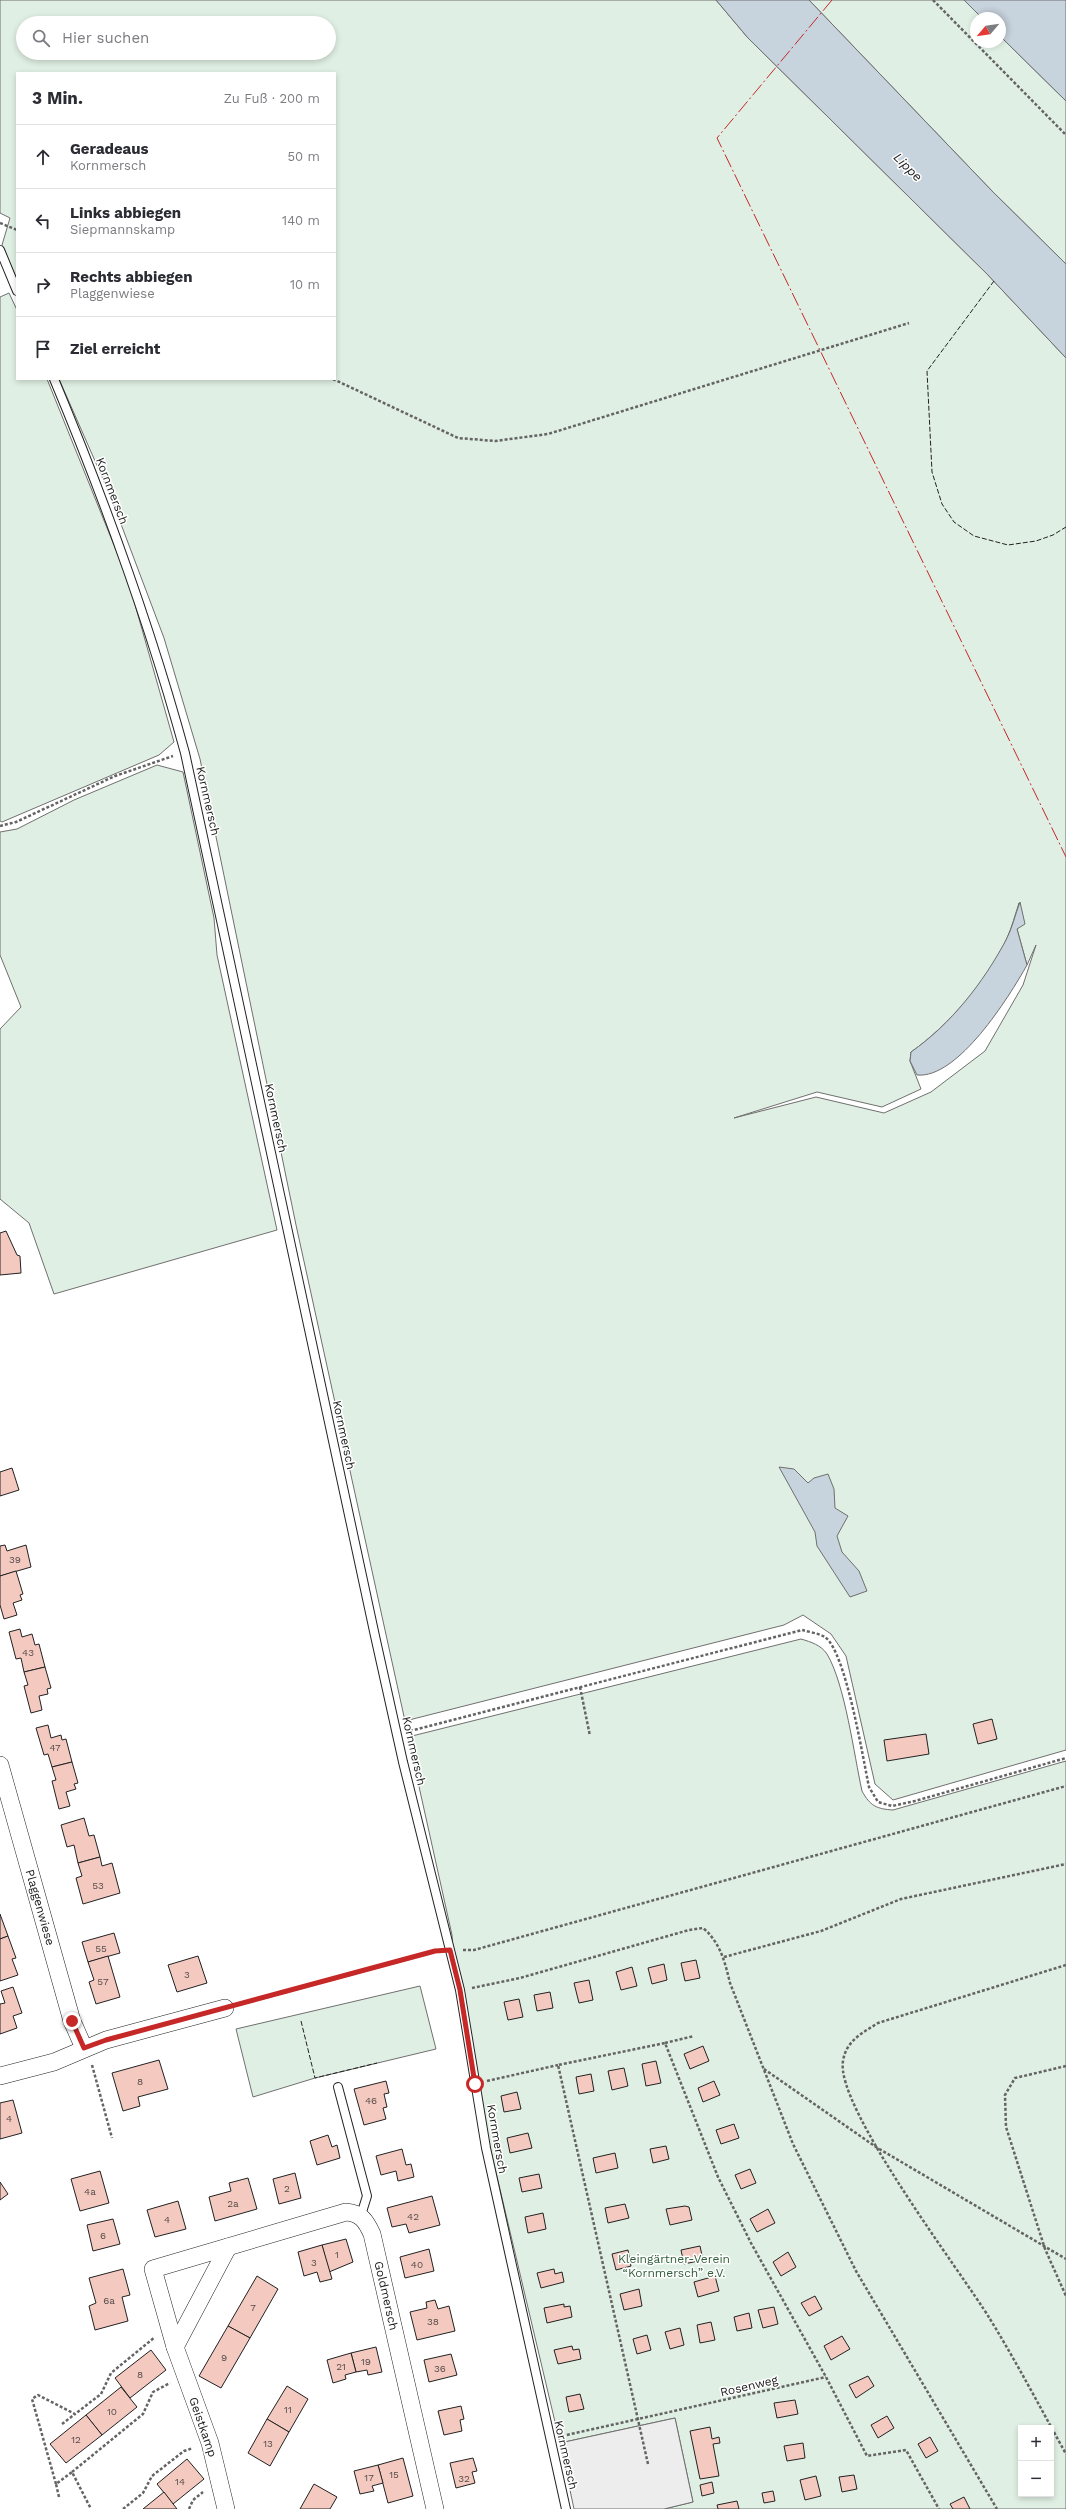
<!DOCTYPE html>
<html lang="de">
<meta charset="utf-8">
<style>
body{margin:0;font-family:"Work Sans",sans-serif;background:#f7f7f7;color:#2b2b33}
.controls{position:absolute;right:12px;bottom:12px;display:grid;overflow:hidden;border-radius:0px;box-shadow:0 2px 6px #0003}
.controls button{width:36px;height:36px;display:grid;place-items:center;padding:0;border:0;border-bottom:1px solid #e1e1e2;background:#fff;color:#2b2b33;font:20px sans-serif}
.compass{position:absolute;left:970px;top:12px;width:36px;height:36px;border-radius:50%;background:#fff;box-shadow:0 2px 6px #0003;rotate:241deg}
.stop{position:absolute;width:12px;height:12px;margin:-9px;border:3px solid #c62828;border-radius:50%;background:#fff}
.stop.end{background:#c62828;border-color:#fff;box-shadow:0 1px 4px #0008}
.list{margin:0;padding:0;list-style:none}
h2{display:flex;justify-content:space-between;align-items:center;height:52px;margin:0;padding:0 16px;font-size:17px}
h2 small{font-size:13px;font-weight:400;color:#7c7c81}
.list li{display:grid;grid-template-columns:26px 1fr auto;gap:12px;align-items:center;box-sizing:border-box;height:64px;padding:0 16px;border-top:1px solid #e1e1e2}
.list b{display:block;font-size:15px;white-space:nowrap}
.list p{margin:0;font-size:13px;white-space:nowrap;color:#7c7c81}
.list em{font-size:13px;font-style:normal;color:#7c7c81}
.icon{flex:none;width:22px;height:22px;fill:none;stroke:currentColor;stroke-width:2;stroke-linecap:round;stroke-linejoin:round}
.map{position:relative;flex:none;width:1066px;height:2509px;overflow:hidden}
.search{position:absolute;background:#fff;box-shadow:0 2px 6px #0003;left:16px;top:16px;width:320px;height:44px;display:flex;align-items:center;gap:10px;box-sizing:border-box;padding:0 14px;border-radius:22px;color:#7c7c81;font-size:15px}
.panel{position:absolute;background:#fff;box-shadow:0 2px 6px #0003;left:16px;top:72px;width:320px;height:308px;border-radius:0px}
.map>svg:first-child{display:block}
.green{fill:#e0efe3;stroke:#6f6f6f;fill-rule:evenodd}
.parking{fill:#ededed;stroke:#6f6f6f}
.water{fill:#c7d3dd;stroke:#6f6f6f}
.building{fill:#f3c9c0;stroke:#222}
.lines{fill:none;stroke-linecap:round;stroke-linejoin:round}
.lane-casing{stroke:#222;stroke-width:10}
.street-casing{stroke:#222;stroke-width:18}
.path{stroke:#646464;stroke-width:2.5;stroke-dasharray:3 2;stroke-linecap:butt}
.lane{stroke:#fff;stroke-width:8}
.street{stroke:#fff;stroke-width:17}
.fence{stroke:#222;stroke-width:1;stroke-dasharray:5 2;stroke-linecap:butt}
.power{stroke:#c62828;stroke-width:1;stroke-dasharray:14 3 2 3;stroke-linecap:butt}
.route{stroke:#c62828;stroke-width:5}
.labels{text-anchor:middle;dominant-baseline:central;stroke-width:3;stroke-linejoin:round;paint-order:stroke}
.number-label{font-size:10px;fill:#564c4a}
.street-label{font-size:12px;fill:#222;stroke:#fff}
.park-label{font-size:12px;fill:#2f5e38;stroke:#fff}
.water-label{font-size:13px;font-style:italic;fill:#222;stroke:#fff}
</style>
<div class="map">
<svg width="1066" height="2509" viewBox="0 0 1066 2509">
<rect width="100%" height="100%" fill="#fff"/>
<g class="green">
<path d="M 0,0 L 716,0 L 748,38 L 987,274 L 1066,358 L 1066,1750 L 893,1800 L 875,1784 L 846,1656 L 831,1634 L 803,1615 L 784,1625 L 405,1721 L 296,1225 L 200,759 L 164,638 L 110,495 L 59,379 L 335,379 L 335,73 L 17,73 L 17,280 L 2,245 L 10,218 L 0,213 ZM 23,23 L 329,23 L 329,53 L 23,53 ZM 1019,903 L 1017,929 L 1027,965 L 1036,945 L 1023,985 L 985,1051 L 931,1092 L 884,1113 L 816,1097 L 734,1118 L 817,1092 L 882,1107 L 921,1089 L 910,1061 L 911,1052 C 947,1027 989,979 1007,938 C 1012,927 1015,915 1019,903 Z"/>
<polygon points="809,0 964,0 982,18 976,18 976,42 1000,42 1000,36 1066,101 1066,264 993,192"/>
<polygon points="9,293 17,310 17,379 47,379 128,580 174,742 159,755 2,822 0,821 0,297"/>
<polygon points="157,765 183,772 214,918 217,955 277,1230 54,1294 29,1223 0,1199 0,1029 21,1007 0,955 0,832 17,829 74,800"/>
<path d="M 801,1639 C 811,1642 821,1645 827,1654 C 845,1684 854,1755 862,1791 C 870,1806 877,1809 893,1810 L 1066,1761 L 1066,2509 L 664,2509 L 693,2502 L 675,2418 L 560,2443 L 490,2147 L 453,1952 L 452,1935 L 408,1737 ZM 1021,2428 L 1051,2428 L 1051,2494 L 1021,2494 Z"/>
<polygon points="420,1986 436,2049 315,2078 253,2097 236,2029"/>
</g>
<polygon class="parking" points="675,2418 693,2502 664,2509 574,2509 560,2443"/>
<g class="water">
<polygon points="716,0 809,0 993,192 1066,264 1066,358 987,274 748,38"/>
<polygon points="964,0 1066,0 1066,101 1000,36 1000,18 982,18"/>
<path d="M 1020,902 L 1025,924 L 1017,929 L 1027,965 C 1009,997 958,1079 917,1075 L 910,1061 L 911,1052 C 951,1024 983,983 1006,940 C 1012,929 1015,915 1020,902 Z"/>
<polygon points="779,1467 794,1469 808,1483 814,1478 828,1474 834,1489 835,1508 848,1516 837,1536 842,1552 859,1571 867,1591 850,1597 817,1546 815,1532"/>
</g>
<g class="building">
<polygon points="6,1231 17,1255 20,1256 21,1273 0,1275 0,1233"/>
<polygon points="12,1468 19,1490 0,1496 0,1472"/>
<polygon points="5,1545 7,1551 26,1545 31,1567 0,1576 0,1546"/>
<polygon points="16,1571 23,1594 20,1595 22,1600 13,1603 17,1615 4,1619 0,1605 0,1576"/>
<polygon points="20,1629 22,1637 32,1634 35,1645 39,1644 45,1667 24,1672 21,1658 16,1659 9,1632"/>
<polygon points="45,1667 51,1688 47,1689 48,1694 39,1696 42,1710 31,1713 24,1686 28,1685 24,1672"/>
<polygon points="992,1719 997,1739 978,1744 973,1724"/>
<polygon points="48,1725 51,1738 61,1735 62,1740 66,1739 72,1762 52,1767 48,1754 44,1755 36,1728"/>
<polygon points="926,1734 929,1754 887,1761 884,1740"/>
<polygon points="72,1762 78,1783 74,1784 76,1789 66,1792 70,1806 59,1809 52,1781 56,1780 52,1767"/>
<polygon points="84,1818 89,1836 94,1835 100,1857 78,1863 74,1845 67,1847 61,1825"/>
<polygon points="100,1857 102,1866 112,1863 120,1893 83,1904 76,1878 82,1876 78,1863"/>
<polygon points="0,1914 8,1936 0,1939"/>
<polygon points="114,1933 120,1953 88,1962 82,1942"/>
<polygon points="8,1936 16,1958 12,1959 18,1975 0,1981 0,1939"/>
<polygon points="108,1956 120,1997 96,2004 89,1982 94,1980 88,1962"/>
<polygon points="198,1956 207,1983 177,1992 168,1965"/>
<polygon points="696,1960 700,1978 685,1981 681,1963"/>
<polygon points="664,1964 667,1980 652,1984 648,1968"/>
<polygon points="632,1967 637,1986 621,1990 616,1972"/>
<polygon points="589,1980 593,2000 579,2003 574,1983"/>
<polygon points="13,1987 22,2013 13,2016 17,2028 0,2034 0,2004 5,2003 1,1991"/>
<polygon points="550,1992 553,2008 537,2011 534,1995"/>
<polygon points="519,1999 523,2017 508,2020 504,2002"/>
<polygon points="703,2046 709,2061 690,2069 684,2054"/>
<polygon points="159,2060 168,2089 138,2097 140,2106 123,2111 112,2073"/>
<polygon points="656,2061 661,2083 646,2086 642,2064"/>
<polygon points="624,2068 628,2086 612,2090 608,2071"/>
<polygon points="591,2074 594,2091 579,2094 576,2077"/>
<polygon points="386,2081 389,2093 384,2094 387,2107 383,2108 386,2119 364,2125 354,2089"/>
<polygon points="714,2081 720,2095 703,2102 698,2088"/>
<polygon points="517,2092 521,2109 504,2112 501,2096"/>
<polygon points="13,2100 22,2133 0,2139 0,2103"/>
<polygon points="734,2124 739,2138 721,2144 716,2130"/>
<polygon points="528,2133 532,2148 510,2153 507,2138"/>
<polygon points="328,2135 332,2147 337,2145 340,2158 317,2165 310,2141"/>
<polygon points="666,2146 669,2159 653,2163 650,2149"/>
<polygon points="402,2149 406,2165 411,2164 414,2177 398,2181 396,2171 381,2175 376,2156"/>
<polygon points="615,2153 618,2168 596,2173 593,2158"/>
<polygon points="750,2169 756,2183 741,2189 735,2175"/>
<polygon points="100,2171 109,2203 80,2211 71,2179"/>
<polygon points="295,2173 301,2198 279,2204 273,2179"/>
<polygon points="539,2174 542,2188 522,2192 519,2178"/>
<polygon points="248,2178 257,2209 215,2221 209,2197 231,2191 229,2183"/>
<polygon points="0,2182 8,2194 0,2200"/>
<polygon points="432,2196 440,2225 409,2233 406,2224 392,2227 387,2208"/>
<polygon points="178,2201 186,2229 155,2237 147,2210"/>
<polygon points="625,2204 629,2218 608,2223 605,2208"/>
<polygon points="685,2206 689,2207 692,2220 670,2225 666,2209"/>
<polygon points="768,2209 775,2223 757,2232 750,2219"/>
<polygon points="543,2213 546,2229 528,2233 525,2217"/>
<polygon points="113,2219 120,2244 93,2251 87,2225"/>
<polygon points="346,2239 353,2262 329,2272 322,2245"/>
<polygon points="322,2245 332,2279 320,2282 317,2272 304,2276 298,2252"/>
<polygon points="700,2246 703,2260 684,2264 681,2250"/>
<polygon points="429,2249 434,2271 405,2278 400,2257"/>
<polygon points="628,2250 631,2266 616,2270 612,2254"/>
<polygon points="788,2252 796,2267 781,2276 773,2262"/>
<polygon points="123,2269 130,2295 122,2297 128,2321 95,2330 89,2306 96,2303 89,2278"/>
<polygon points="554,2269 555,2274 562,2272 564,2282 541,2288 537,2273"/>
<polygon points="257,2276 278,2289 250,2338 228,2326"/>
<polygon points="715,2276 719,2291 698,2297 694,2282"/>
<polygon points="639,2289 642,2306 624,2310 620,2294"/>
<polygon points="815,2296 822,2309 809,2316 801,2303"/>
<polygon points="435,2300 438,2309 449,2306 455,2331 417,2340 410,2312 427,2308 426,2302"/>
<polygon points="564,2304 564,2307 570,2306 572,2317 547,2323 544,2308"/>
<polygon points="774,2307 778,2324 763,2328 758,2310"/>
<polygon points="749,2313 752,2328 737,2331 734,2317"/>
<polygon points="711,2322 715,2340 700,2343 697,2325"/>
<polygon points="228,2326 250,2338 221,2388 199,2376"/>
<polygon points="680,2328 684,2345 670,2349 665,2332"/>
<polygon points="647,2335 651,2350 637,2354 633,2339"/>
<polygon points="842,2336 850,2349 831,2360 824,2346"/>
<polygon points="572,2346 573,2350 579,2349 581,2359 558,2364 554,2350"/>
<polygon points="376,2347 382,2372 368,2375 367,2370 356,2372 351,2353"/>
<polygon points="151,2350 166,2370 130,2398 115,2378"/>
<polygon points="351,2353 356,2372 345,2375 346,2379 333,2383 327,2360"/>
<polygon points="451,2354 457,2375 429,2382 424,2360"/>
<polygon points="868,2376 874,2386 856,2398 849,2385"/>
<polygon points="287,2386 308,2399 289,2432 267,2419"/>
<polygon points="121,2387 137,2407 102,2435 86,2415"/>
<polygon points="580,2394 584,2409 569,2412 566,2397"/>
<polygon points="795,2400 798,2414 777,2418 774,2403"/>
<polygon points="461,2406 464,2419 460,2420 462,2431 444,2435 438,2411"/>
<polygon points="86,2415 102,2435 66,2463 50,2444"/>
<polygon points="887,2416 894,2428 878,2438 871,2425"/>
<polygon points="267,2419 289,2432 270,2466 248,2453"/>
<polygon points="710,2427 712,2439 719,2437 720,2443 713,2444 719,2476 700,2479 690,2431"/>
<polygon points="930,2437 938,2451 926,2458 918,2444"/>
<polygon points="803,2443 805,2458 787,2461 784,2446"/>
<polygon points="403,2458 413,2496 388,2503 378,2465"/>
<polygon points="473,2458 477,2471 472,2472 475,2483 456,2488 450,2463"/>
<polygon points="187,2459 204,2479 173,2504 157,2484"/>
<polygon points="378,2465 383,2483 372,2486 374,2491 360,2494 354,2471"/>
<polygon points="854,2475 857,2489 842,2492 839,2477"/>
<polygon points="816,2476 821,2496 805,2500 800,2480"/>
<polygon points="712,2482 714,2493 702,2496 700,2485"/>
<polygon points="314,2484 337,2497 330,2509 300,2509"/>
<polygon points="773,2491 775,2501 764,2503 762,2493"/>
<polygon points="164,2492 177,2509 143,2509"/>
<polygon points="964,2497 970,2509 953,2509 950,2504"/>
<polygon points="737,2501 739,2509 718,2509 717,2505"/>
</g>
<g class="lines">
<g class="lane-casing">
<g id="lane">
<polyline points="0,250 17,291"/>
<path d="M 54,379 C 105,501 150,625 185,753 L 375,1636 L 403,1762 L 460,1990 L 486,2148 L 566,2509"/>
<polyline points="338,2087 367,2196 361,2215"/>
</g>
</g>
<g class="street-casing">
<g id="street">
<path id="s1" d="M 0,1765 L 72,2021 L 84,2048"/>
<polyline points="0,2076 54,2062 106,2040 225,2008"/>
<polyline points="175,2347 228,2247"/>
<path id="s2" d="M 226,2509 L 210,2443 L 175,2347 L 153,2269 L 346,2212 C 361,2213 366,2221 372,2234 L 435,2509"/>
</g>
</g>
<g class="path">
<polyline points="933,0 1066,135"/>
<polyline points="0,223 17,230"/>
<polyline points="333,379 458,438 495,441 548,434 909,323"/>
<polyline points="0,826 16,822 115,776 173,756"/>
<polyline points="580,1687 590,1736"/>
<path d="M 410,1731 L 802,1630 C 809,1632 818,1633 825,1637 C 846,1652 863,1759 869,1787 L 878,1802 L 892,1806 L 915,1801 L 1066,1758"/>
<polyline points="463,1950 474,1950 1066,1786"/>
<polyline points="724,1957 821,1931 901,1899 1066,1864"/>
<path d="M 1066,1965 L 878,2023 C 862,2033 846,2041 843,2061 C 835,2107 962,2273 990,2319 C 1017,2363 1041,2409 1066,2454"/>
<path d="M 472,1988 L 520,1978 L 689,1930 L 703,1928 C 720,1942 725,1962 730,1983 L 793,2144 L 856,2271 L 997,2509"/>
<polyline points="242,2004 438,1951"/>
<polyline points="665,2043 694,2036"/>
<polyline points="92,2065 112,2138"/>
<polyline points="1066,2066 1015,2078 1005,2095 1006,2127 1045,2249 1066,2296"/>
<polyline points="764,2069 876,2147 1066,2259"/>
<polyline points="487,2081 558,2065"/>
<polyline points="62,2424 75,2414"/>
<polyline points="562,2436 826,2377"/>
<polyline points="648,2464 558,2065 665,2043 718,2177 751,2243 826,2377 867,2456 906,2450 939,2509"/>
<polyline points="72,2472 143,2414 153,2392 170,2383"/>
<polyline points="56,2484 32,2399 38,2395 75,2414 101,2394 111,2373 155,2337"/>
<polyline points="59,2497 56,2484 72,2472 91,2509"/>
<polyline points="123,2509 143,2493 152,2476 184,2451 193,2448"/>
<polyline points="189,2509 193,2500 203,2492"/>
</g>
<use href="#lane" class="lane"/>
<use href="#street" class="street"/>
<g class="fence">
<polyline points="994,281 927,371 932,472 942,504 954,522 974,536 1008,545 1036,541 1053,535 1066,527"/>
<polyline points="301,2021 315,2078 377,2063"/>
</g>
<polyline class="power" points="832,0 717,138 1066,857"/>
</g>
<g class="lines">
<polyline class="route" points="72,2021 84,2048 106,2040 435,1951 450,1950 460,1990 475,2084"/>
</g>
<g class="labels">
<g class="number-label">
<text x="15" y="1559">39</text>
<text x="28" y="1652">43</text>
<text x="55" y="1747">47</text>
<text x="98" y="1885">53</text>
<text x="101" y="1948">55</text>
<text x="187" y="1974">3</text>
<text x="103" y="1981">57</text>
<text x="140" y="2081">8</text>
<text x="371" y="2100">46</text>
<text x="9" y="2118">4</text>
<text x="287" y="2188">2</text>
<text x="90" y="2191">4a</text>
<text x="233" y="2203">2a</text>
<text x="413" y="2216">42</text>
<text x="167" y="2219">4</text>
<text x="103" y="2235">6</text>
<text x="337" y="2254">1</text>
<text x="314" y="2262">3</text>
<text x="417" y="2264">40</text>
<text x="109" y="2300">6a</text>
<text x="253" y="2307">7</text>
<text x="433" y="2321">38</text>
<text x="224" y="2357">9</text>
<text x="366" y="2361">19</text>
<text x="341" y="2366">21</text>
<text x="440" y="2368">36</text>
<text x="140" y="2374">8</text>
<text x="288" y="2409">11</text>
<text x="112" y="2411">10</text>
<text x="76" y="2439">12</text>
<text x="268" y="2443">13</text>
<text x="394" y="2474">15</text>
<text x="369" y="2477">17</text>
<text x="464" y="2478">32</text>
<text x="180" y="2481">14</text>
</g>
<g class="street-label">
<text transform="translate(112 491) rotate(69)">Kornmersch</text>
<text transform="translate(208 801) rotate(77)">Kornmersch</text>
<text transform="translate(276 1118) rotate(78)">Kornmersch</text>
<text transform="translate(344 1435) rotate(78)">Kornmersch</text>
<text transform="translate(414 1751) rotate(77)">Kornmersch</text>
<text stroke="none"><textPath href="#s1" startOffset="148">Plaggenwiese</textPath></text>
<text transform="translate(497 2139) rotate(80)">Kornmersch</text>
<text stroke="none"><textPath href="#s2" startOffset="552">Goldmersch</textPath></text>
<text transform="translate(749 2386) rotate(-13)">Rosenweg</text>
<text transform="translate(203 2427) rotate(71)">Geistkamp</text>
<text transform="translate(566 2455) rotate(77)">Kornmersch</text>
</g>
<g class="park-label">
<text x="674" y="2259">Kleingärtner-Verein<tspan x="674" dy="14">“Kornmersch” e.V.</tspan></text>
</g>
<g class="water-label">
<text transform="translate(908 167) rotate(45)">Lippe</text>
</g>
</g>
</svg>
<div class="controls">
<button>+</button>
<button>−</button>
</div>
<svg class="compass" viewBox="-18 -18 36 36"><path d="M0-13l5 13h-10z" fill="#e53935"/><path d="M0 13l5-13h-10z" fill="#7c7c81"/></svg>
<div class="stop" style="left:475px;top:2084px"></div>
<div class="stop end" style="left:72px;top:2021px"></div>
<div class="search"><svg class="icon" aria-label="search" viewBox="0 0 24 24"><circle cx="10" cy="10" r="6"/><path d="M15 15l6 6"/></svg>Hier suchen</div>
<section class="panel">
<h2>3 Min.<small>Zu Fuß · 200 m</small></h2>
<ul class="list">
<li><svg class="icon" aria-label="ahead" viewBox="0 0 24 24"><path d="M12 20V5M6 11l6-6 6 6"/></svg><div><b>Geradeaus</b><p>Kornmersch</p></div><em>50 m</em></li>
<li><svg class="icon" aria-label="left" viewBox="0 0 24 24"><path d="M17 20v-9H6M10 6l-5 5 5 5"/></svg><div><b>Links abbiegen</b><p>Siepmannskamp</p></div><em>140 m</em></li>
<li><svg class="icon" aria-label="right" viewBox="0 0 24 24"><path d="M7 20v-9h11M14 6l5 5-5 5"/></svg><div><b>Rechts abbiegen</b><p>Plaggenwiese</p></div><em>10 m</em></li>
<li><svg class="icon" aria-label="arrive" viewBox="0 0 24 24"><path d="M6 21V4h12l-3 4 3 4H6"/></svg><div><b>Ziel erreicht</b></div></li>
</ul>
</section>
</div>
